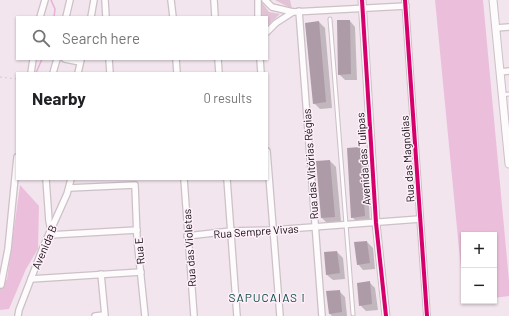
<!DOCTYPE html>
<meta charset="utf-8">
<style>
body{margin:0;font-family:Barlow,sans-serif;background:#f6f6f6;color:#202124}
.controls{position:absolute;right:12px;bottom:12px;display:grid;overflow:hidden;border-radius:0px;box-shadow:0 1px 3px #0004}
.controls button{width:36px;height:36px;display:grid;place-items:center;padding:0;border:0;border-bottom:1px solid #e0e0e0;background:#fff;color:#202124;font:20px sans-serif}
.list{margin:0;padding:0;list-style:none}
h2{display:flex;justify-content:space-between;align-items:center;height:52px;margin:0;padding:0 16px;font-size:17px}
h2 small{font-size:13px;font-weight:400;color:#757577}
.icon{flex:none;width:22px;height:22px;fill:none;stroke:currentColor;stroke-width:2;stroke-linecap:round;stroke-linejoin:round}
.map{position:relative;flex:none;width:509px;height:316px;overflow:hidden}
.search{position:absolute;background:#fff;box-shadow:0 1px 3px #0004;left:16px;top:16px;width:252px;height:44px;display:flex;align-items:center;gap:10px;box-sizing:border-box;padding:0 14px;border-radius:0px;color:#757577;font-size:15px}
.panel{position:absolute;background:#fff;box-shadow:0 1px 3px #0004;left:16px;top:72px;width:252px;height:108px;border-radius:0px}
.map>svg:first-child{display:block}
.green{fill:#e2c3d6}
.forest{fill:#ebbfdc}
.shadow{fill:#0003}
.lines{fill:none;stroke-linecap:round;stroke-linejoin:round}
.stream{stroke:#e7b2d4;stroke-width:1.5}
.building{fill:#ae9ba8}
.service-casing{stroke:#cbc1c7;stroke-width:5}
.minor-casing{stroke:#cbc1c7;stroke-width:8}
.tertiary-casing{stroke:#cbc1c7;stroke-width:9}
.path{stroke:#d0cdcf;stroke-width:1;stroke-dasharray:2 3;stroke-linecap:butt}
.service{stroke:#fdfbfc;stroke-width:3}
.minor{stroke:#fdfbfc;stroke-width:5.5}
.tertiary{stroke:#fdfbfc;stroke-width:7}
.cycleway-casing{stroke:#fef0f9;stroke-width:6}
.cycleway{stroke:#d6006c;stroke-width:4}
.labels{text-anchor:middle;dominant-baseline:central;stroke-width:3;stroke-linejoin:round;paint-order:stroke}
.street-label{font-size:11px;fill:#120b10;stroke:#fef0f9}
.neighbourhood-label{font-size:12px;letter-spacing:1px;fill:#0e4c49;stroke:#fef0f9}
</style>
<div class="map">
<svg width="509" height="316" viewBox="0 0 509 316">
<rect width="100%" height="100%" fill="#f2e5ed"/>
<g class="green">
<polygon points="275,0 290,0 292,9"/>
<polygon points="261,1 269,12 280,14 267,26 267,17 261,17"/>
</g>
<g class="forest">
<polygon points="435,0 483,0 509,281 509,296 494,298 494,235 464,235 464,301"/>
<polygon points="20,185 39,206 38,249 26,269 9,309 0,310 0,289 7,279"/>
</g>
<g class="shadow">
<polygon points="350,21 355,27 357,80 345,80 339,74"/>
<polygon points="319,22 325,28 332,108 320,109 314,103"/>
<polygon points="360,148 366,154 370,222 358,223 352,217"/>
<polygon points="330,161 336,167 341,222 328,224 322,218"/>
<polygon points="367,242 373,248 375,269 363,270 358,264"/>
<polygon points="337,252 343,258 345,279 333,280 327,275"/>
<polygon points="369,282 375,288 378,310 366,311 360,305"/>
<polygon points="339,291 345,297 347,316 332,316 330,314"/>
</g>
<g class="lines">
<g class="stream">
<polyline points="51,0 55,9 54,17"/>
<polyline points="36,73 42,59"/>
</g>
</g>
<g class="building">
<polygon points="337,20 350,20 351,74 338,75"/>
<polygon points="319,21 326,102 313,104 305,23"/>
<polygon points="360,147 365,216 351,218 347,148"/>
<polygon points="330,160 335,217 321,218 316,161"/>
<polygon points="367,241 370,263 357,265 354,242"/>
<polygon points="337,251 340,273 326,275 324,252"/>
<polygon points="370,281 372,304 359,306 357,283"/>
<polygon points="340,290 342,312 329,314 326,291"/>
</g>
<g class="lines">
<g class="service-casing">
<g id="service">
<polyline points="330,19 353,314"/>
<polyline points="502,95 509,94"/>
</g>
</g>
<g class="minor-casing">
<g id="minor">
<polyline points="105,0 106,17"/>
<polyline points="171,0 173,17"/>
<polyline points="214,0 215,17"/>
<polyline points="258,0 258,17"/>
<polyline points="265,0 272,7 293,12 406,6"/>
<polyline points="405,0 427,316"/>
<polyline points="299,11 322,316"/>
<polyline points="40,17 45,0"/>
<polyline points="66,17 70,0"/>
<polyline points="91,17 94,0"/>
<polyline points="496,28 509,27"/>
<polyline points="267,32 276,23 293,12"/>
<polyline points="65,59 80,62"/>
<polyline points="109,59 110,73"/>
<polyline points="176,59 177,73"/>
<polyline points="218,59 219,73"/>
<polyline points="260,59 261,73"/>
<polyline points="500,72 509,71"/>
<polyline points="31,73 33,59"/>
<polyline points="53,73 57,59"/>
<polyline points="78,73 81,60"/>
<polyline points="267,151 280,316"/>
<polyline points="46,179 49,221 51,230"/>
<polyline points="184,179 194,316"/>
<polyline points="227,179 237,316"/>
<polyline points="69,188 135,185 137,238 145,316"/>
<polyline points="49,235 137,230"/>
<polyline points="187,236 231,231 273,230 420,219"/>
<polyline points="101,274 105,316"/>
<polyline points="31,279 141,272"/>
<polyline points="1,285 8,249 17,157"/>
<polyline points="18,316 19,310 44,245 67,194 71,179"/>
<polyline points="95,316 104,315"/>
</g>
</g>
<g class="tertiary-casing">
<g id="tertiary">
<polyline points="362,0 376,223 386,316"/>
<polyline points="493,0 509,164"/>
</g>
</g>
<polyline class="path" points="0,77 17,79"/>
<use href="#service" class="service"/>
<use href="#minor" class="minor"/>
<use href="#tertiary" class="tertiary"/>
<g class="cycleway-casing">
<g id="cycleway">
<polyline points="362,0 376,223 386,316"/>
<polyline points="405,0 427,316"/>
</g>
</g>
<use href="#cycleway" class="cycleway"/>
</g>
<g class="labels">
<g class="street-label">
<text transform="translate(363 159) rotate(-94)">Avenida das Tulipas</text>
<text transform="translate(407 159) rotate(-94)">Rua das Magnólias</text>
<text transform="translate(310 164) rotate(-94)">Rua das Vitórias Régias</text>
<text transform="translate(256 231) rotate(-4)">Rua Sempre Vivas</text>
<text transform="translate(44 247) rotate(-67)">Avenida B</text>
<text transform="translate(189 248) rotate(-94)">Rua das Violetas</text>
<text transform="translate(139 251) rotate(-95)">Rua E</text>
</g>
<g class="neighbourhood-label">
<text x="267" y="297">SAPUCAIAS I</text>
</g>
</g>
</svg>
<div class="controls">
<button>+</button>
<button>−</button>
</div>
<div class="search"><svg class="icon" aria-label="search" viewBox="0 0 24 24"><circle cx="10" cy="10" r="6"/><path d="M15 15l6 6"/></svg>Search here</div>
<section class="panel">
<h2>Nearby<small>0 results</small></h2>
<ul class="list">
</ul>
</section>
</div>
